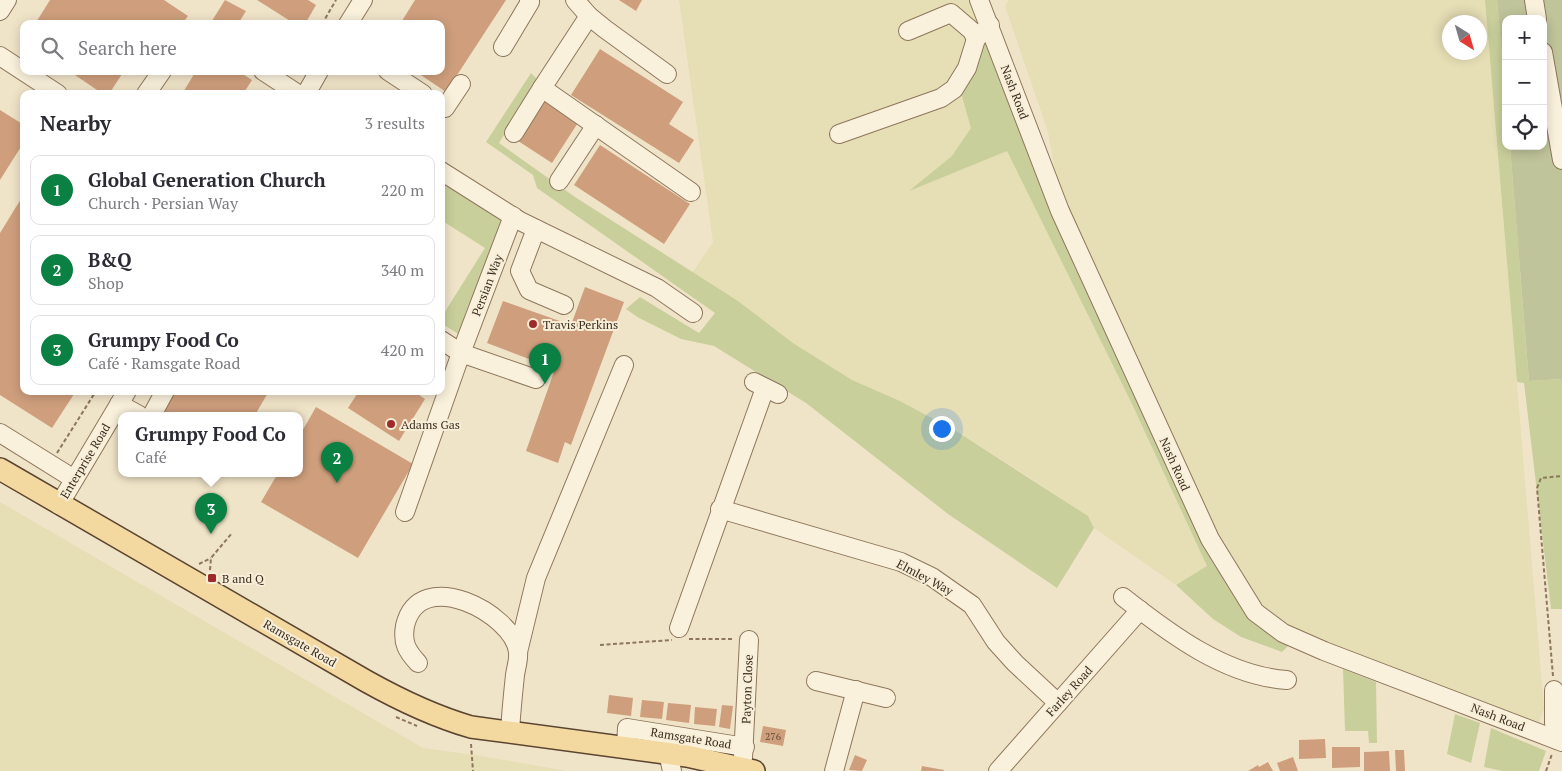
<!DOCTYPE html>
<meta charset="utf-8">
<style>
body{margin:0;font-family:"PT Serif",serif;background:#f7f7f7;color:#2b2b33}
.controls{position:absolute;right:15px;top:15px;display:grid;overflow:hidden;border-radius:10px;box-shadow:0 2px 12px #0003}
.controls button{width:45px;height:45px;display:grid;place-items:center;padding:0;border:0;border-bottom:1px solid #e1e1e2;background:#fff;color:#2b2b33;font:25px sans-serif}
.compass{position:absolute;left:1442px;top:15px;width:45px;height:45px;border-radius:50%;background:#fff;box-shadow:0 2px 12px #0003;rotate:143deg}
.you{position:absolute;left:941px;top:428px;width:18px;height:18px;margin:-12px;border:4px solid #fff;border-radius:50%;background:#1a73e8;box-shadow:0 0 0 8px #1a73e833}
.badge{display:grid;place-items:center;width:32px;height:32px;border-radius:50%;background:#0b8043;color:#fff;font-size:16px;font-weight:700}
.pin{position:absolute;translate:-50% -41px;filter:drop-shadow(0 1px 2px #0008)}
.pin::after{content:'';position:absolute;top:26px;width:18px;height:15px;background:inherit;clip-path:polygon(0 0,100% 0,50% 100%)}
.popup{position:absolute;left:118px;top:412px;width:185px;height:65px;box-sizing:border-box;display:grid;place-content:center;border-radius:10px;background:#fff;filter:drop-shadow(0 1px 4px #0005);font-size:16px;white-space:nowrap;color:#7c7c81}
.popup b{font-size:19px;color:#2b2b33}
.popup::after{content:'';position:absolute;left:50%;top:100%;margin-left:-10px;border:10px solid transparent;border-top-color:#fff}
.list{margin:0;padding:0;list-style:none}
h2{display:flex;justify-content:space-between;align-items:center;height:65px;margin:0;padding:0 20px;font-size:21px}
h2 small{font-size:16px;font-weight:400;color:#7c7c81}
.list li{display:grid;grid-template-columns:32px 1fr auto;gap:15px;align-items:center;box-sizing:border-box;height:70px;margin:0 10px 10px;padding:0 10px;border:1px solid #e1e1e2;border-radius:10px}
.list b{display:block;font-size:19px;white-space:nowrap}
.list p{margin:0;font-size:16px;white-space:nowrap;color:#7c7c81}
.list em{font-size:16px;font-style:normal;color:#7c7c81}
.icon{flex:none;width:28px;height:28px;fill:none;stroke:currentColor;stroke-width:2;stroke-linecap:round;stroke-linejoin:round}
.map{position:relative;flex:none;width:1562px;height:771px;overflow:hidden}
.search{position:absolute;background:#fff;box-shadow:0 2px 12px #0003;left:20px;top:20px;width:425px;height:55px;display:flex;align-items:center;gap:12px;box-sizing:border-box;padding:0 18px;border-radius:10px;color:#7c7c81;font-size:19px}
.panel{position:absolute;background:#fff;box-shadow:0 2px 12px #0003;left:20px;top:90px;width:425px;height:305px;border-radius:10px}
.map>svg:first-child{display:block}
.farmland{fill:#e6deb5;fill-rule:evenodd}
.green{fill:#c9cf9b}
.cemetery{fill:#bfc49a}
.building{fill:#cf9f7d}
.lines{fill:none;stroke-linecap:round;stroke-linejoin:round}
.minor-casing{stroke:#8d765c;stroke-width:20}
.major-casing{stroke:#5b4430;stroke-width:24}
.path{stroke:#8d765c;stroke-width:2;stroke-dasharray:4 2.5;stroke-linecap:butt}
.minor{stroke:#faf1dc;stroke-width:18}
.major{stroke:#f3d9a0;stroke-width:21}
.poi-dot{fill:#9e2a2b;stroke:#f7eed8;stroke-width:2}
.labels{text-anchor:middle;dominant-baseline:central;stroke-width:4;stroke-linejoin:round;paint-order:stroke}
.number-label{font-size:10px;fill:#624a37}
.street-label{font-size:12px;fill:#3d2e20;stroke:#f7eed8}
.poi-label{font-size:12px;fill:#3d2e20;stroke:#f7eed8;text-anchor:start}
</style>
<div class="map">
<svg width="1562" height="771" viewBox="0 0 1562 771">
<rect width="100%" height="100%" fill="#f0e4c8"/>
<g class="farmland">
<polygon points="679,0 971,0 1016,114 976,163 1007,150 1132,404 1208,566 1176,585 1094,528 1088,516 1032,479 956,431 900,401 852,380 793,343 738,301 692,273 713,242"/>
<path d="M 1009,0 L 1485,0 L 1544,709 L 1538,725 L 1291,629 L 1266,609 L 1239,574 L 1216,533 L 1072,218 L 1056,176 L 1048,132 L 1005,6 ZM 1450,22 L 1480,22 L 1480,52 L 1450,52 Z"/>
<polygon points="0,502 423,748 475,755 567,771 0,771"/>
</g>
<g class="green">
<polygon points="1485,0 1497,0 1506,101 1506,146 1510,146 1529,381 1562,379 1562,609 1551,609 1524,383 1517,382"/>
<polygon points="986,38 1217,564 1290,644 1282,652 1241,637 1213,619 1176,585 1207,566 1132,404 1007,151 909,191 952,156 971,128 959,86"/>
<polygon points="531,73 538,80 499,143 575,197 738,301 793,343 852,380 900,401 956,431 1088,516 1094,528 1057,588 948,514 806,403 714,346 681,339 639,318 626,309 640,297 699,333 715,313 537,188 533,175 486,142"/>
<polygon points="441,181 498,217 502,222 472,305 469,303 465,314 468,315 460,335 441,323 441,318 485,248 441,220"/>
<polygon points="1343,669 1376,682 1377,743 1369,743 1368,731 1345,731"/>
<polygon points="1455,714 1480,723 1471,763 1447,754"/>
<polygon points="1491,728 1546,751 1539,771 1502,771 1484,767"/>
</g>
<polygon class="cemetery" points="1497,0 1562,0 1562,379 1529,381 1510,146 1543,146 1543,19 1506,19 1506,101"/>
<g class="building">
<polygon points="50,0 164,0 188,16 182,24 35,24"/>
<polygon points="225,0 246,11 238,24 210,24"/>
<polygon points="257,0 308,0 316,5 305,24 295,24"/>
<polygon points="415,0 506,0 446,92 415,71 441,71 441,24 400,24"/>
<polygon points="619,0 642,0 636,11"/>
<polygon points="600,49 683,102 669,124 694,140 679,163 571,95"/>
<polygon points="69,71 124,71 109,94 103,94"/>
<polygon points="196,71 238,71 252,80 243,94 182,94"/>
<polygon points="544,94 581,118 552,163 515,139"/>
<polygon points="0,110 24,125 24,142 0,180"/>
<polygon points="600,145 690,204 664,244 574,185"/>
<polygon points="24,194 24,391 76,391 52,428 0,395 0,233"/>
<polygon points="585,287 624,302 571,445 565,442 558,463 526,451 555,369 487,343 503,301 571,325"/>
<polygon points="170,391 269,391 255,415 169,415 159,409"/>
<polygon points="359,391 413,391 425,399 399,441 348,408"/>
<polygon points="316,407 413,464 358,558 261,502 278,473 300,473 300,435"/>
<polygon points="609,695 633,698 631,716 607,713"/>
<polygon points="642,700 664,702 662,719 640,717"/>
<polygon points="668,703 691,705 689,723 666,720"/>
<polygon points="722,705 733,706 730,729 719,727"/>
<polygon points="695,707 717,709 715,726 694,724"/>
<polygon points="763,726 786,730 783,746 760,742"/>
<polygon points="1325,739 1326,758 1299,759 1299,740"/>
<polygon points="1332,747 1360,747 1360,767 1332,768"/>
<polygon points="1395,750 1404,750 1405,771 1396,771"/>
<polygon points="1389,751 1390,771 1364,771 1364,752"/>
<polygon points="855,755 867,760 862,771 849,770"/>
<polygon points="1293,757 1298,771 1280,771 1277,763"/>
<polygon points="1268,762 1273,771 1248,771 1258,765 1259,767"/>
<polygon points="922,766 944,770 944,771 921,771"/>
</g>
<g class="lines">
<g class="minor-casing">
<g id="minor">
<polyline points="575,0 589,16"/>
<polyline points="979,0 1060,211 1210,539 1255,612 1283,633 1324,651 1562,742"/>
<polyline points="1534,0 1537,19"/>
<polyline points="0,11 7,0"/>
<polyline points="348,24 363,0"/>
<polyline points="908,31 951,13 972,31 976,39"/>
<polyline points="503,47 530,2 529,0"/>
<polyline points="1543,52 1562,160"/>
<polyline points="0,56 58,94"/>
<polyline points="263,71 298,94"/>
<polyline points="388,71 423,94"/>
<polyline points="667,74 605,29 589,16 542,88 691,192"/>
<polyline points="146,94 162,71"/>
<polyline points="306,94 319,71"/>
<polyline points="441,105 445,108 461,84"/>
<polyline points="514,133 542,88"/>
<polyline points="839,134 941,98 954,89 967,68 976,39 990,25"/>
<polyline points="441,171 520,221 657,288 693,313"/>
<polyline points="559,181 596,125"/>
<polyline points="536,229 520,271 529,290 564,305"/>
<polyline points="441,340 461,353 536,379"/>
<polyline points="754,382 778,394"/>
<polyline points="119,404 139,415"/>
<polyline points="152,415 165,391"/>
<polyline points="0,433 74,479"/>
<polyline points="59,505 127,391"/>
<polyline points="720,509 901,562 932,577 972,605 996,642 1015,663 1058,703"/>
<polyline points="405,512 461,353 513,216"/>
<path d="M 1123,597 C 1170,634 1226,676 1287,680"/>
<polyline points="679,628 765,388"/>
<polyline points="518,652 536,578 624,365"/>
<path d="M 418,663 C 407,651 402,643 405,626 C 419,564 514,614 518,652 C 519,659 516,668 515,675 C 513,694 511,713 510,732"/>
<polyline points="816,681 886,698"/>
<polyline points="1554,690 1554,723 1557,740"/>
<polyline points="626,747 627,728 745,747"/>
<polyline points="668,753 672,771"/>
<polyline points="743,758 749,640"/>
<polyline points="834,771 856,690"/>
<polyline points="998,771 1140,610"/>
</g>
</g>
<g class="major-casing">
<path id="major" d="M 0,469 L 366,681 C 400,700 433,716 471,727 L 687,756 L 754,771"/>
</g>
<g class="path">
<polyline points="322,24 336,0"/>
<polyline points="57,453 96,391"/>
<polyline points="199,564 211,558"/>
<polyline points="210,570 211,558 232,533"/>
<polyline points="689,639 734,639"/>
<polyline points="600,645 672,640"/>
<polyline points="1553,676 1537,488 1541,478 1562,476"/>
<polyline points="396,717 417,726"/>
<polyline points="471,744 473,771"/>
<polyline points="1546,771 1552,754"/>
</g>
<use href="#minor" class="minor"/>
<use href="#major" class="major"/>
</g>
<g class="poi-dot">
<circle cx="533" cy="324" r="5"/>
<circle cx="391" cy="424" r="5"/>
<rect x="207" y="573" width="10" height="10" rx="2.5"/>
</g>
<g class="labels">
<g class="number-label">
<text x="773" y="736">276</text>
</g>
<g class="street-label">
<text transform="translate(1015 92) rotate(69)">Nash Road</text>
<text transform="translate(487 285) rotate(-69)">Persian Way</text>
<text transform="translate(85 461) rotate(-59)">Enterprise Road</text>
<text transform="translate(1175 464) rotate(66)">Nash Road</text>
<text transform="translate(925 577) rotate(28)">Elmley Way</text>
<text transform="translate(300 643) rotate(30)">Ramsgate Road</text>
<text transform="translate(747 689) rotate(-88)">Payton Close</text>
<text transform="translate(1069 691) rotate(-48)">Farley Road</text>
<text transform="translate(1498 717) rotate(21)">Nash Road</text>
<text transform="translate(691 738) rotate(9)">Ramsgate Road</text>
</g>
<g class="poi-label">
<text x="543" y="324">Travis Perkins</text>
<text x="401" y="424">Adams Gas</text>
<text x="222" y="578">B and Q</text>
</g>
</g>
</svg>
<div class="controls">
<button>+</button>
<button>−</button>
<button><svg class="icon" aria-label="locate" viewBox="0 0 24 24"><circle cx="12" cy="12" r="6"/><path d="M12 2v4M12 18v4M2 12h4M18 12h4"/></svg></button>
</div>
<svg class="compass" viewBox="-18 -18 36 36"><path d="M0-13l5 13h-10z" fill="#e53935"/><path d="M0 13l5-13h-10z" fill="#7c7c81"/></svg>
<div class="you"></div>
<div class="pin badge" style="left:545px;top:384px">1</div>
<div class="pin badge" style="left:337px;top:483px">2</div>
<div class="pin badge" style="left:211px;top:534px">3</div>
<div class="popup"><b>Grumpy Food Co</b>Café</div>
<div class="search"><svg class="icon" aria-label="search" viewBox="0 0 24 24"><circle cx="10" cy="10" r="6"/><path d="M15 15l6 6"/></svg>Search here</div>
<section class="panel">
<h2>Nearby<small>3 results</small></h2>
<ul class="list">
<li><span class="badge">1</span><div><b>Global Generation Church</b><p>Church · Persian Way</p></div><em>220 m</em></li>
<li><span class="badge">2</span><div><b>B&amp;Q</b><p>Shop</p></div><em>340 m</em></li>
<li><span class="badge">3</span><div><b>Grumpy Food Co</b><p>Café · Ramsgate Road</p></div><em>420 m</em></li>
</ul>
</section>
</div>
